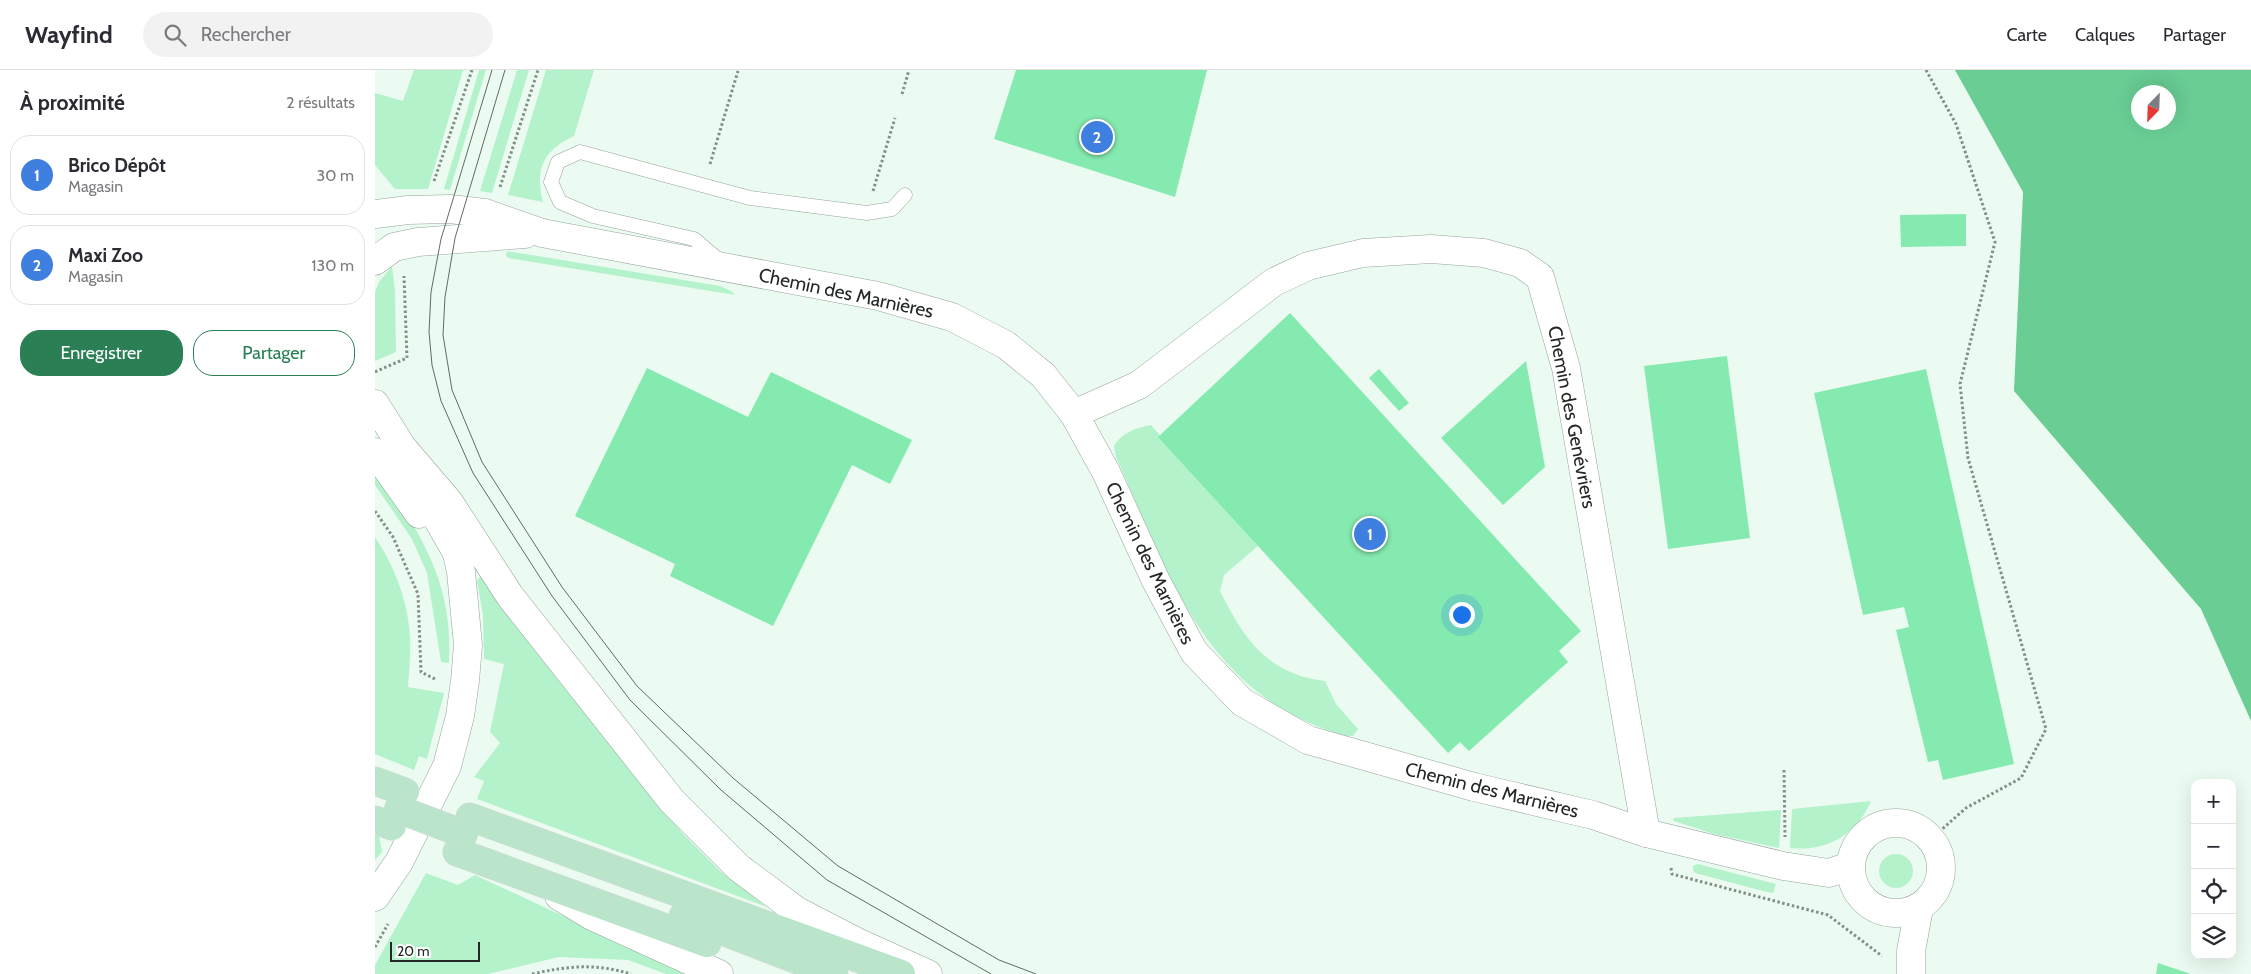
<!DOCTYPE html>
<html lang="fr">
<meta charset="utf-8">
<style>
body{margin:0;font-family:Cabin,sans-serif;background:#f2f2f3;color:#2b2b33}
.controls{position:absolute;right:15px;bottom:15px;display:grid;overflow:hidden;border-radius:10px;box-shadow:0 5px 20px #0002}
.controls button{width:45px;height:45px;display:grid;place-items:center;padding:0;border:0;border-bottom:1px solid #e1e1e2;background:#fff;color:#2b2b33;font:25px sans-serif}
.compass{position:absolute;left:1756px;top:15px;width:45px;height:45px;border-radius:50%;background:#fff;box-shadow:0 5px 20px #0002;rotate:203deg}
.scale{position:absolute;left:15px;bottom:12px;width:90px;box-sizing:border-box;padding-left:5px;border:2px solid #232824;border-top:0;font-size:14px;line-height:18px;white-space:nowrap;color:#232824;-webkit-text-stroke:4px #fff;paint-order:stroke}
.you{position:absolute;left:1086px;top:544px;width:18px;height:18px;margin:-12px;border:4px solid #fff;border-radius:50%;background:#1a73e8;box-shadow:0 0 0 8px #1a73e833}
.badge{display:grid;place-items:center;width:32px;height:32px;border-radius:50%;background:#2a8054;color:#fff;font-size:16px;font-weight:700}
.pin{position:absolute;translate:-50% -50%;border:2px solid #fff;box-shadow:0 1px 5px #0006}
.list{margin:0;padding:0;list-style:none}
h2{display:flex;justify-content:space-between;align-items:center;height:65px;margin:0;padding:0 20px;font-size:21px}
h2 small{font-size:16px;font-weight:400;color:#7c7c81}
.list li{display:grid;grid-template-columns:32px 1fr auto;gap:15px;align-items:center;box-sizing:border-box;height:80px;margin:0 10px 10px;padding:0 10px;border:1px solid #e1e1e2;border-radius:20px}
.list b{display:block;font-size:19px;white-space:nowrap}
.list p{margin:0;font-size:16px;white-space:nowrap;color:#7c7c81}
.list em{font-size:16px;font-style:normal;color:#7c7c81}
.actions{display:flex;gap:10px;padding:15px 20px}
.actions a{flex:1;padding:11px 0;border:1px solid #2a8054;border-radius:20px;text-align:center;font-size:18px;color:#2a8054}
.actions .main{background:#2a8054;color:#fff}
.icon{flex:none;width:28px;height:28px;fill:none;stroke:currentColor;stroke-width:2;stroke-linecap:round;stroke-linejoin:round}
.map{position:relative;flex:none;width:1876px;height:904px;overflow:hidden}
header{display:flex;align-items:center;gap:30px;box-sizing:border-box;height:70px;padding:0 25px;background:#fff;border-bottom:1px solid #e1e1e2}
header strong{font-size:24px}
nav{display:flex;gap:28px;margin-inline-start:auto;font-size:18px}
.search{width:350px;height:45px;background:#f2f2f3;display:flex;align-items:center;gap:12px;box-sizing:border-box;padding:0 18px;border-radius:28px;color:#7c7c81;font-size:19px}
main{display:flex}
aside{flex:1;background:#fff}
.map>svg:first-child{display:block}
.green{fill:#b4f2cb}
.forest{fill:#69cd94;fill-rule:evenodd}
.building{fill:#85eaaf}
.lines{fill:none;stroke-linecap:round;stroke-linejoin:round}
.lane-casing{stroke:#96a49b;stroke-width:15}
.street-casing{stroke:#96a49b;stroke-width:29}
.secondary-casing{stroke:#96a49b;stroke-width:29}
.primary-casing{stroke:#d7d8d8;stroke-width:29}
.path{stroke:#848e87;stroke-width:3;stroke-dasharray:2.5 2.5;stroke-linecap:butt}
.lane{stroke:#fff;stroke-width:14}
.street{stroke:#fff;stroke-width:28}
.secondary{stroke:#fff;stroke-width:28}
.primary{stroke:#bae5cb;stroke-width:28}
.tram{stroke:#626a64;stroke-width:1}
.primary-bridge-casing{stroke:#d7d8d8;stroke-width:29;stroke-linecap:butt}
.primary-bridge{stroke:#bae5cb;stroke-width:28}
.labels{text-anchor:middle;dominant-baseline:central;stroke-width:5;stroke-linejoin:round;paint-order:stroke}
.street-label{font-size:19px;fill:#232824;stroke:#fff}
</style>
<header>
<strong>Wayfind</strong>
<div class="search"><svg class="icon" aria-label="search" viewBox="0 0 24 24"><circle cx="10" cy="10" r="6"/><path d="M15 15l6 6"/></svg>Rechercher</div>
<nav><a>Carte</a><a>Calques</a><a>Partager</a></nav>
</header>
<main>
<aside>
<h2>À proximité<small>2 résultats</small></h2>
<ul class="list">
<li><span class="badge" style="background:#3f7fe0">1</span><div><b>Brico Dépôt</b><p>Magasin</p></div><em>30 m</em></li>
<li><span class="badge" style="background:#3f7fe0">2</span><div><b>Maxi Zoo</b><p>Magasin</p></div><em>130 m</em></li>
</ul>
<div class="actions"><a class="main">Enregistrer</a><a>Partager</a></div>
</aside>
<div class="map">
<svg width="1876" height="904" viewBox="0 0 1876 904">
<rect width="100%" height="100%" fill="#ecfbf1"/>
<g class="green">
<polygon points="39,0 88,0 53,119 20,119 0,95 0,23 28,31"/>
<polygon points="104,0 111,0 75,120 69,119"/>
<polygon points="142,0 154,0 117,123 105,121"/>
<path d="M 171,0 L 219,0 L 199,66 C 167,81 160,100 168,132 L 133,125 Z"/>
<polygon points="132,181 345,216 356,221 360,225 133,188 131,185"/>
<polygon points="17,196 20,222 21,282 0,291 0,222 4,212"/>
<path d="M 776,355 L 883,476 L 849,505 L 845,521 C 870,571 892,603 950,611 L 961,634 L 983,659 L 978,666 L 967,666 C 945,657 921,649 902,636 C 814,579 782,478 741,387 L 739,376 C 747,362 761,358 776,355 Z"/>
<path d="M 0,396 C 13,411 22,427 32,444 C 62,495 77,533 74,593 L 66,592 L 52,503 L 37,469 L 0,415 Z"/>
<path d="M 0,467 C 20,497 33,531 35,567 C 36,583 34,601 33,617 L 69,623 L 52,689 L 44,686 L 39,700 L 0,684 Z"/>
<polygon points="107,504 131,542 157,577 308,764 345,801 392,837 102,729 109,711 99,707 125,673 115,662 129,594 109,589 108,545 102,511"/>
<path d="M 1496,731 C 1482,765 1451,782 1415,778 L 1417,739 Z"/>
<polygon points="1406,740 1404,778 1339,764 1299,751 1298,748"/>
<polygon points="0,765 4,766 7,782 0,790"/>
<circle cx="1521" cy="801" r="17"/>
<polygon points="1323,794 1401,814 1398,823 1388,821 1320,803 1318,800 1318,796"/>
<polygon points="51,803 83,815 100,805 313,904 291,904 253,890 184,887 113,904 0,904 0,895"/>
</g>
<path class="forest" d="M 1580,0 L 1876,0 L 1876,651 L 1826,539 L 1639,321 L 1648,122 ZM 1764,22 L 1794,22 L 1794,52 L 1764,52 Z"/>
<g class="building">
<polygon points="641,0 832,0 800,127 619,69"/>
<polygon points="1591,144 1591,176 1526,177 1525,145"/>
<polygon points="915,243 1206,561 1184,581 1193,592 1094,681 1085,672 1073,683 783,367"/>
<polygon points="1352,286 1375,468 1293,479 1269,296"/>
<polygon points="1151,291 1170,397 1128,435 1066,368"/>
<polygon points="272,298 373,347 396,302 537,370 515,414 477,395 398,556 295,506 300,494 200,446"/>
<polygon points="1004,299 1034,333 1024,341 994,308"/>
<polygon points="1551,299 1639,694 1568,710 1563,690 1553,692 1521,560 1534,557 1529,537 1488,545 1439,323"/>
<polygon points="1783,893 1816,904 1781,904"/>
</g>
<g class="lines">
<g class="lane-casing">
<polyline id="lane" points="345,191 319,169 218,146 185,132 176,112 183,92 205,82 375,128 492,143 517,139 530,125"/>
</g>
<g class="street-casing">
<g id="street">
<polyline points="0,144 33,140 75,139 110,143 167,163 503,226 577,247 631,275 668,305 699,344 731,402 781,511 819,582 867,632 933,670 1099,717 1218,745 1271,763 1408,796 1454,803 1475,796"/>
<polyline points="0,191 19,177 43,172 150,164"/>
<polyline points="699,344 764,315 899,212 933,196 988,183 1056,179 1109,183 1145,193 1165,207 1191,298 1271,763"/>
<circle cx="1521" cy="798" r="45"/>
<polyline points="184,826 217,846 344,904"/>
<polyline points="1536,904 1536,881 1544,838"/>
</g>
</g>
<g class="secondary-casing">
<g id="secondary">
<polyline points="0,334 27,377 74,432 135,526 297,731 364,798 422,841 482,872 553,904"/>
<polyline points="0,382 44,444"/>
<polyline points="0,827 24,792 72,696 85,646 90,611 93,575 86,502 82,483 42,413"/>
</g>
</g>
<g class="primary-casing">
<g id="primary">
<polyline points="0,711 30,722"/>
<polyline points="95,747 526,904"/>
<polyline points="0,750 17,756"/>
<polyline points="82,782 332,873"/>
<polyline points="308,846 459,904"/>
</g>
</g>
<g class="path">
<polyline points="1551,0 1581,54 1620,172 1585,314 1593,388 1671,659 1646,708 1591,738 1556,769"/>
<polyline points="527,24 534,0"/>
<polyline points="335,94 363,1"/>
<polyline points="59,111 97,0"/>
<polyline points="125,117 163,0"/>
<polyline points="498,121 520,48"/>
<polyline points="0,302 32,288 29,206"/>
<polyline points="0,441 18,467 43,524 46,602 60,609"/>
<polyline points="1409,700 1410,767"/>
<polyline points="1296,798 1297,804 1453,845 1507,886"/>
<polyline points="0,877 13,854"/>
<path d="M 157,904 C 193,896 220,893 256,904"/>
</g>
<use href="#lane" class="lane"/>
<use href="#street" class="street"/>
<use href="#secondary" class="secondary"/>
<use href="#primary" class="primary"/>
<g class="tram">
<polyline points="117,0 66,169 56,222 54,262 57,295 66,331 98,403 177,526 255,630 346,720 452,810 616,904"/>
<polyline points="130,0 80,168 70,227 68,265 77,320 107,392 187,517 262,616 358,708 463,796 624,890 661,904"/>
</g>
<g class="primary-bridge-casing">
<polyline id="primary-bridge" points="23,739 89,764"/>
</g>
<use href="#primary-bridge" class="primary-bridge"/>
</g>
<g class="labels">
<g class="street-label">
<text transform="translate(471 223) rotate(12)">Chemin des Marnières</text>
<text transform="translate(1197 347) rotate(79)">Chemin des Genévriers</text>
<text transform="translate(775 493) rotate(64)">Chemin des Marnières</text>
<text transform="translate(1117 720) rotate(14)">Chemin des Marnières</text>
</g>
</g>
</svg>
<div class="controls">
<button>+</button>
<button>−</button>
<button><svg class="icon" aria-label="locate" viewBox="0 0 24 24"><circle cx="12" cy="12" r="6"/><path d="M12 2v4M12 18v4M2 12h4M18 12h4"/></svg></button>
<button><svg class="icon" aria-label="layers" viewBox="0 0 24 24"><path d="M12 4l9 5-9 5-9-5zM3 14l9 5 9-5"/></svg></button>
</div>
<svg class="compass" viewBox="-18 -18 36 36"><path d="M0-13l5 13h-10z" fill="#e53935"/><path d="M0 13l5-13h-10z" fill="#7c7c81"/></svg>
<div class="scale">20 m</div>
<div class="you"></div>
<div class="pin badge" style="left:995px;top:464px;background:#3f7fe0">1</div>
<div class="pin badge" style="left:722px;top:67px;background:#3f7fe0">2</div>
</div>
</main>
